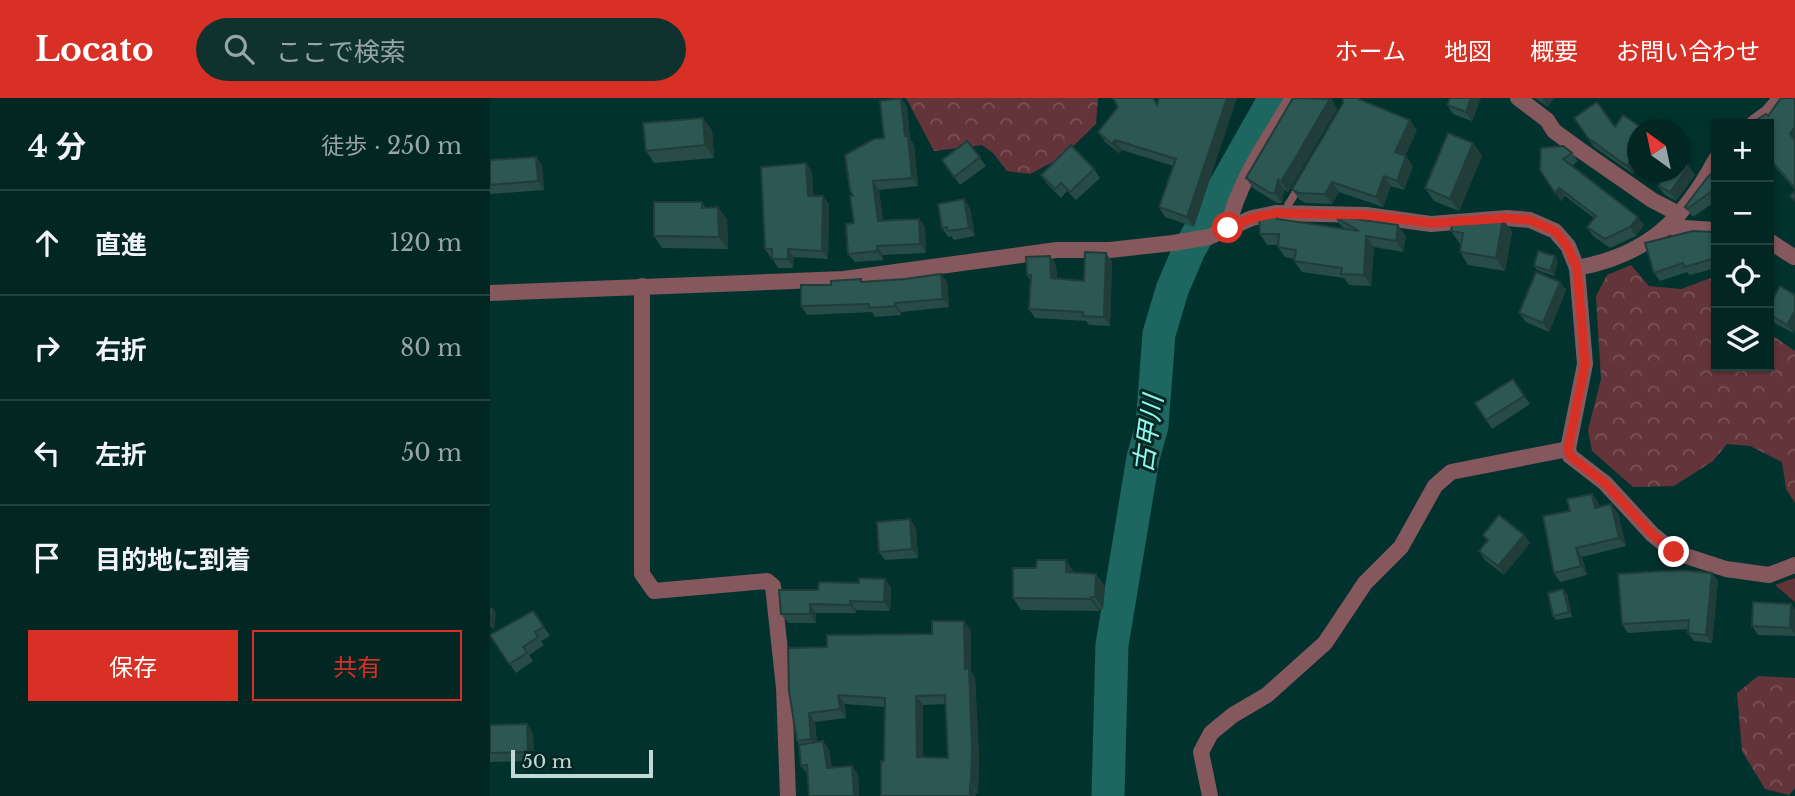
<!DOCTYPE html>
<html lang="ja">
<meta charset="utf-8">
<style>
body{margin:0;font-family:"Libre Baskerville","Noto Sans JP",serif;background:#10322f;color:#f1f3f6}
.controls{position:absolute;right:21px;top:21px;display:grid;overflow:hidden;border-radius:0px;box-shadow:0 2px 5px #0004}
.controls button{width:63px;height:63px;display:grid;place-items:center;padding:0;border:0;border-bottom:2px solid #234340;background:#022622;color:#f1f3f6;font:35px sans-serif}
.compass{position:absolute;left:1137px;top:21px;width:63px;height:63px;border-radius:50%;background:#022622;box-shadow:0 2px 5px #0004;rotate:327deg}
.scale{position:absolute;left:21px;bottom:18px;width:142px;box-sizing:border-box;padding-left:7px;border:4px solid #c1d8d4;border-top:0;font-size:19px;line-height:24px;white-space:nowrap;color:#c1d8d4;-webkit-text-stroke:5px #052724;paint-order:stroke}
.stop{position:absolute;width:21px;height:21px;margin:-16px;border:5px solid #d93025;border-radius:50%;background:#fff}
.stop.end{background:#d93025;border-color:#fff;box-shadow:0 2px 7px #0008}
.list{margin:0;padding:0;list-style:none}
h2{display:flex;justify-content:space-between;align-items:center;height:91px;margin:0;padding:0 28px;font-size:30px}
h2 small{font-size:23px;font-weight:400;color:#96a5a5}
.list li{display:grid;grid-template-columns:46px 1fr auto;gap:21px;align-items:center;box-sizing:border-box;height:105px;padding:0 28px;border-top:2px solid #234340}
.list b{display:block;font-size:26px;white-space:nowrap}
.list em{font-size:23px;font-style:normal;color:#96a5a5}
.actions{display:flex;gap:14px;padding:21px 28px}
.actions a{flex:1;padding:16px 0;border:2px solid #d93025;border-radius:0px;text-align:center;font-size:24px;color:#d93025}
.actions .main{background:#d93025;color:#fff}
.icon{flex:none;width:38px;height:38px;fill:none;stroke:currentColor;stroke-width:2;stroke-linecap:round;stroke-linejoin:round}
.map{position:relative;flex:none;width:1305px;height:698px;overflow:hidden}
header{display:flex;align-items:center;gap:42px;box-sizing:border-box;height:98px;padding:0 35px;background:#d93025;color:#fff}
header strong{font-size:33px}
nav{display:flex;gap:38px;margin-inline-start:auto;font-size:24px}
.search{width:490px;height:63px;background:#10322f;display:flex;align-items:center;gap:18px;box-sizing:border-box;padding:0 24px;border-radius:38px;color:#96a5a5;font-size:26px}
main{display:flex}
aside{flex:1;background:#022622}
.map>svg:first-child{display:block}
.forest{fill:url(#forest-crowns)}
.lines{fill:none;stroke-linecap:round;stroke-linejoin:round}
.river{stroke:#1e6760;stroke-width:33}
.lane{stroke:#84585c;stroke-width:8}
.street{stroke:#84585c;stroke-width:16}
.wall{fill:#274b47;fill-rule:evenodd}
.shaded-wall{fill:#203d3a}
.building{fill:#2d5753;stroke:#203d3a;stroke-width:2;fill-rule:evenodd}
.route{stroke:#d93025;stroke-width:9}
.labels{text-anchor:middle;dominant-baseline:central;stroke-width:6;stroke-linejoin:round;paint-order:stroke}
.water-label{font-size:26px;font-style:italic;fill:#8df7eb;stroke:#052724}
</style>
<header>
<strong>Locato</strong>
<div class="search"><svg class="icon" aria-label="search" viewBox="0 0 24 24"><circle cx="10" cy="10" r="6"/><path d="M15 15l6 6"/></svg>ここで検索</div>
<nav><a>ホーム</a><a>地図</a><a>概要</a><a>お問い合わせ</a></nav>
</header>
<main>
<aside>
<h2>4 分<small>徒歩 · 250 m</small></h2>
<ul class="list">
<li><svg class="icon" aria-label="ahead" viewBox="0 0 24 24"><path d="M12 20V5M6 11l6-6 6 6"/></svg><div><b>直進</b></div><em>120 m</em></li>
<li><svg class="icon" aria-label="right" viewBox="0 0 24 24"><path d="M7 20v-9h11M14 6l5 5-5 5"/></svg><div><b>右折</b></div><em>80 m</em></li>
<li><svg class="icon" aria-label="left" viewBox="0 0 24 24"><path d="M17 20v-9H6M10 6l-5 5 5 5"/></svg><div><b>左折</b></div><em>50 m</em></li>
<li><svg class="icon" aria-label="arrive" viewBox="0 0 24 24"><path d="M6 21V4h12l-3 4 3 4H6"/></svg><div><b>目的地に到着</b></div></li>
</ul>
<div class="actions"><a class="main">保存</a><a>共有</a></div>
</aside>
<div class="map">
<svg width="1305" height="698" viewBox="0 0 1305 698">
<defs>
<pattern id="forest-crowns" width="20" height="18" patternUnits="userSpaceOnUse" patternTransform="scale(1.75)"><rect width="20" height="18" fill="#63353b"/><path d="M2 6a3 3 0 1 1 6 0M12 15a3 3 0 1 1 6 0" fill="none" stroke="#785256"/></pattern>
</defs>
<rect width="100%" height="100%" fill="#02322e"/>
<g class="forest">
<polygon points="416,0 608,0 606,26 572,59 540,76 517,73 503,55 492,47 444,53"/>
<polygon points="1141,167 1159,188 1191,191 1226,178 1226,268 1279,268 1279,235 1305,253 1305,405 1296,391 1292,364 1260,348 1237,346 1223,363 1184,388 1143,389 1102,353 1098,332 1111,281 1106,198 1117,177"/>
<polygon points="1305,480 1305,504 1285,487"/>
<polygon points="1268,578 1305,580 1305,690 1299,697 1275,691 1252,653 1247,595"/>
</g>
<g class="lines">
<polyline class="river" points="618,698 622,547 653,360 662,328 669,236 682,192 699,152 785,0"/>
<polyline class="lane" points="798,116 798,107 809,89"/>
<g class="street">
<polyline points="1028,0 1057,22 1064,33 1093,54 1162,102 1189,116"/>
<polyline points="1263,26 1278,15 1291,0"/>
<polyline points="1178,129 1226,132"/>
<path d="M 738,130 C 748,83 779,41 803,0"/>
<polyline points="1279,143 1304,159"/>
<path d="M 1087,170 C 1157,157 1193,123 1226,61"/>
<polyline points="152,188 152,476 164,493 277,483 283,488 294,590 298,698"/>
<polyline points="0,195 354,181 567,152 620,152 683,145 719,139 762,120 786,115 876,117 941,126 1017,120 1040,122 1065,133 1078,148 1087,170 1095,266 1078,351 1080,358 1115,385 1162,436 1184,454 1236,471 1279,477 1305,467"/>
<polyline points="720,698 711,654 721,635 743,617 777,597 835,545 875,485 911,449 945,388 961,374 1078,351"/>
</g>
</g>
<g class="wall">
<polygon points="411,0 417,9 420,41 424,47 428,88 389,92 393,122 429,121 435,129 436,155 393,157 393,162 365,164 358,156 364,125 363,98 394,40"/>
<polygon points="623,0 664,0 667,6 669,0 704,129 675,119 669,109 683,68 632,52 629,55 615,44 608,34 628,9"/>
<polygon points="803,0 841,0 847,11 798,94 794,92 792,105 787,105 763,90 756,80"/>
<polygon points="960,0 991,0 982,23 963,16 957,7"/>
<polygon points="1045,0 1064,0 1058,9"/>
<polygon points="1305,0 1305,92 1279,62 1278,18"/>
<polygon points="869,1 927,32 915,58 923,68 914,92 901,88 893,109 849,94 842,106 815,105 809,101 802,91 853,5"/>
<polygon points="1107,4 1143,76 1104,49 1084,20"/>
<polygon points="222,32 224,60 164,65 156,53"/>
<polygon points="477,43 496,68 470,87 452,62"/>
<polygon points="983,45 992,58 969,113 944,103 935,90"/>
<polygon points="1082,55 1088,63 1082,68 1154,127 1146,138 1120,150 1103,138 1097,129 1104,120 1075,98 1071,103 1050,72"/>
<polygon points="46,59 52,67 54,92 0,96 0,62"/>
<polygon points="316,65 322,74 323,98 339,106 338,161 304,159 303,170 288,170 282,160 281,160 275,151"/>
<polygon points="604,71 610,80 586,102 577,93 571,100 557,86 551,77"/>
<polygon points="1226,71 1226,103 1203,119 1195,109"/>
<polygon points="1205,77 1186,103 1175,97 1168,88"/>
<polygon points="212,104 216,110 237,121 238,151 172,150 164,138"/>
<polygon points="480,110 485,138 464,142 461,138 458,139 452,130"/>
<polygon points="844,118 916,138 913,154 884,149 881,188 859,187 854,180 812,174 804,163 804,161 795,159 788,149 788,147 777,147 770,136 792,122 857,132 851,128"/>
<polygon points="1013,121 1022,134 1015,173 978,167 970,154 971,146 970,146 961,133"/>
<polygon points="1226,139 1226,170 1200,177 1197,174 1170,183 1164,175"/>
<polygon points="616,155 622,164 620,228 599,227 596,223 545,220 539,211 540,182 537,177 560,158 566,167 567,181 594,183"/>
<polygon points="1068,163 1064,178 1047,172 1044,168"/>
<polygon points="451,176 457,184 459,209 411,214 411,217 385,219 382,214 317,217 311,208 341,187 415,181"/>
<polygon points="1070,184 1076,192 1059,234 1036,224 1029,215"/>
<polygon points="1290,188 1303,235 1281,223 1279,219 1279,208"/>
<polygon points="1023,281 1040,306 1002,331 985,305"/>
<polygon points="1102,396 1108,404 1109,409 1128,415 1136,448 1092,459 1097,477 1070,484 1064,475 1080,413"/>
<polygon points="426,430 428,460 395,462 389,454"/>
<polygon points="993,437 1034,437 1040,445 1014,477 995,462 989,453 997,444"/>
<polygon points="584,475 606,476 615,488 613,511 610,511 609,513 531,512 523,500"/>
<polygon points="395,481 401,489 400,513 366,512 366,515 326,515 326,525 298,525 291,516 328,492"/>
<polygon points="1228,483 1222,545 1204,543 1198,535 1198,531 1138,535 1132,526"/>
<polygon points="1077,496 1082,519 1066,522 1063,518"/>
<polygon points="1305,511 1305,538 1268,537 1262,528"/>
<polygon points="43,513 60,538 51,543 54,547 39,557 43,563 26,575 0,537"/>
<path d="M 481,532 L 481,574 L 485,580 L 489,658 L 488,695 L 486,695 L 486,698 L 391,698 L 394,663 L 395,609 L 355,606 L 356,620 L 325,624 L 327,644 L 333,643 L 339,652 L 342,670 L 362,668 L 368,677 L 369,698 L 319,698 L 318,676 L 311,668 L 309,646 L 307,643 L 337,549 ZM 456,606 L 458,660 L 433,660 L 433,607 Z"/>
<polygon points="0,627 43,635 44,663 0,664"/>
</g>
<g class="shaded-wall">
<polygon points="411,0 417,9 420,41 424,47 428,88 422,80 415,38"/>
<polygon points="737,0 747,0 704,129 697,119"/>
<polygon points="840,0 847,11 798,94 791,84"/>
<polygon points="981,0 991,0 982,23 976,14"/>
<polygon points="1052,0 1064,0 1058,9"/>
<polygon points="213,20 222,32 224,60 215,47"/>
<polygon points="920,22 927,32 912,64 905,54"/>
<polygon points="1305,29 1305,44 1300,36"/>
<polygon points="625,42 632,52 629,55 622,46"/>
<polygon points="983,45 992,58 969,113 960,101"/>
<polygon points="1147,52 1147,70 1143,76 1137,68"/>
<polygon points="916,58 923,68 914,92 907,83"/>
<polygon points="46,59 52,67 54,92 48,83"/>
<polygon points="316,65 322,74 324,106 318,98"/>
<polygon points="1199,68 1205,77 1186,103 1180,94"/>
<polygon points="894,78 901,88 893,109 886,99"/>
<polygon points="788,82 794,92 792,105 785,95"/>
<polygon points="383,83 389,92 394,131 388,123"/>
<polygon points="842,84 849,94 842,106 835,96"/>
<polygon points="1069,90 1075,98 1071,103 1065,95"/>
<polygon points="333,98 339,106 338,161 332,153"/>
<polygon points="474,101 480,110 485,138 479,130"/>
<polygon points="228,109 237,121 238,151 229,139"/>
<polygon points="1148,119 1154,127 1146,138 1140,129"/>
<polygon points="429,121 435,129 436,155 430,146"/>
<polygon points="1013,121 1022,134 1015,173 1006,160"/>
<polygon points="908,127 916,138 913,154 906,143"/>
<polygon points="876,138 884,149 881,188 874,177"/>
<polygon points="387,148 393,157 393,162 387,153"/>
<polygon points="298,151 304,159 303,170 298,161"/>
<polygon points="616,155 622,164 620,228 614,219"/>
<polygon points="560,158 566,167 567,189 561,180"/>
<polygon points="1065,158 1068,163 1064,178 1060,173"/>
<polygon points="451,176 457,184 459,209 453,201"/>
<polygon points="1070,184 1076,192 1059,234 1053,225"/>
<polygon points="405,205 411,214 411,217 405,208"/>
<polygon points="1305,213 1305,232 1303,235 1297,227"/>
<polygon points="1102,396 1108,404 1111,419 1105,410"/>
<polygon points="1121,406 1128,415 1136,448 1129,440"/>
<polygon points="420,421 426,430 428,460 422,451"/>
<polygon points="1034,437 1040,445 1014,477 1008,468"/>
<polygon points="1086,450 1092,459 1097,477 1091,468"/>
<polygon points="576,462 584,474 584,486 576,474"/>
<polygon points="1222,475 1228,483 1222,545 1216,537"/>
<polygon points="606,476 615,488 613,511 605,499"/>
<polygon points="395,481 401,489 400,513 394,504"/>
<polygon points="1073,491 1077,496 1082,519 1079,514"/>
<polygon points="601,499 610,511 609,513 601,501"/>
<polygon points="360,503 366,512 366,515 360,507"/>
<polygon points="320,506 326,515 326,525 320,516"/>
<polygon points="1301,506 1305,511 1305,537 1300,530"/>
<polygon points="3,511 6,515 4,532 1,528"/>
<polygon points="474,523 481,532 481,574 485,580 489,658 488,695 481,686 475,571"/>
<polygon points="348,597 355,606 356,620 350,611"/>
<polygon points="426,598 433,607 433,668 427,659"/>
<polygon points="319,615 325,624 327,650 321,641"/>
<polygon points="37,626 43,635 44,663 38,654"/>
<polygon points="333,643 339,652 343,679 337,670"/>
<polygon points="362,668 368,677 369,698 364,698"/>
<polygon points="480,686 486,695 486,698 480,698"/>
</g>
<g class="building">
<polygon points="411,0 415,38 418,38 422,80 383,83 388,123 429,121 430,146 387,148 387,153 358,156 356,126 364,125 360,98 363,98 360,92 355,57 384,41 394,40 390,3"/>
<polygon points="623,0 663,0 667,7 669,0 737,0 697,119 669,109 686,61 625,42 622,46 608,34 628,9"/>
<polygon points="803,0 840,1 791,84 788,82 785,95 780,95 756,80"/>
<polygon points="853,0 866,0 920,22 905,54 916,58 907,83 894,78 886,99 842,84 835,96 808,95 802,91 853,5"/>
<polygon points="960,0 981,0 976,14 957,7"/>
<polygon points="1291,0 1305,0 1305,29 1300,36 1305,42 1305,90 1279,60 1279,26 1260,26 1276,16 1278,18"/>
<polygon points="1107,4 1125,29 1133,17 1155,32 1147,32 1147,52 1137,68 1098,40 1084,20"/>
<polygon points="213,20 215,47 156,53 153,25"/>
<polygon points="958,35 983,45 960,101 935,90"/>
<polygon points="477,43 490,59 464,79 452,62"/>
<polygon points="581,47 604,71 580,94 571,85 565,91 551,77"/>
<polygon points="1073,48 1082,55 1073,61 1148,119 1140,129 1115,141 1097,129 1106,118 1069,90 1065,95 1050,72 1051,50"/>
<polygon points="46,59 48,83 0,87 0,62"/>
<polygon points="1189,62 1199,68 1180,94 1168,88 1178,74 1189,74"/>
<polygon points="316,65 318,98 333,98 332,153 298,151 298,161 282,161 282,151 275,151 271,69"/>
<polygon points="1226,71 1226,90 1197,111 1195,109 1217,80"/>
<polygon points="1305,93 1305,103 1300,98"/>
<polygon points="474,101 479,130 458,133 457,129 452,130 448,106"/>
<polygon points="164,104 212,104 212,110 228,109 229,139 164,138"/>
<polygon points="787,115 787,121 869,133 844,118 908,127 906,143 876,138 874,177 851,176 852,170 804,163 806,152 788,149 789,136 770,136 769,117"/>
<polygon points="1000,118 1013,121 1006,160 970,154 973,135 961,133 963,121"/>
<polygon points="1203,133 1223,134 1226,148 1226,160 1194,169 1193,165 1164,175 1155,145"/>
<polygon points="1048,153 1065,158 1060,173 1044,168"/>
<polygon points="595,154 616,155 614,219 593,218 593,214 539,211 541,177 537,177 536,159 560,158 561,180 594,183"/>
<polygon points="1046,174 1070,184 1053,225 1029,215"/>
<polygon points="451,176 453,201 405,205 405,208 379,210 379,206 311,208 311,187 341,187 341,183 371,181 371,184 415,181"/>
<polygon points="1290,188 1305,197 1305,213 1297,227 1279,216 1279,208"/>
<polygon points="1023,281 1034,298 996,322 985,305"/>
<polygon points="1102,396 1105,410 1121,406 1129,440 1086,450 1091,468 1064,475 1053,418 1080,413 1077,401"/>
<polygon points="1009,417 1034,437 1008,468 989,453 998,442 993,437"/>
<polygon points="420,421 422,451 389,454 387,424"/>
<polygon points="547,462 576,462 576,474 606,476 605,499 601,499 601,501 523,500 523,470 546,470"/>
<polygon points="1188,472 1222,475 1216,537 1198,535 1199,522 1132,526 1128,476"/>
<polygon points="369,480 395,481 394,504 360,503 360,507 320,506 320,516 291,516 289,492 328,492 329,484 369,485"/>
<polygon points="1073,491 1079,514 1063,518 1058,495"/>
<polygon points="1263,504 1301,506 1300,530 1262,528"/>
<polygon points="0,510 3,511 1,528 0,527"/>
<polygon points="43,513 54,529 45,534 48,539 33,549 37,555 19,566 0,537"/>
<path d="M 442,523 L 474,523 L 475,571 L 479,570 L 482,649 L 481,686 L 480,686 L 480,698 L 391,698 L 391,663 L 394,663 L 395,600 L 348,597 L 350,611 L 319,615 L 321,641 L 307,643 L 299,593 L 298,550 L 337,549 L 337,537 L 442,536 ZM 455,597 L 458,660 L 427,659 L 426,598 Z"/>
<polygon points="37,626 38,654 0,655 0,627"/>
<polygon points="333,643 337,670 362,668 364,698 319,698 317,667 311,668 309,647"/>
</g>
<g class="lines">
<polyline class="route" points="738,130 762,120 786,115 876,117 942,125 1017,120 1040,122 1065,133 1077,148 1087,170 1095,266 1078,351 1080,358 1115,385 1162,436 1184,454"/>
</g>
<g class="labels">
<g class="water-label">
<text transform="translate(658 336) rotate(-82)">古甲川</text>
</g>
</g>
</svg>
<div class="controls">
<button>+</button>
<button>−</button>
<button><svg class="icon" aria-label="locate" viewBox="0 0 24 24"><circle cx="12" cy="12" r="6"/><path d="M12 2v4M12 18v4M2 12h4M18 12h4"/></svg></button>
<button><svg class="icon" aria-label="layers" viewBox="0 0 24 24"><path d="M12 4l9 5-9 5-9-5zM3 14l9 5 9-5"/></svg></button>
</div>
<svg class="compass" viewBox="-18 -18 36 36"><path d="M0-13l5 13h-10z" fill="#e53935"/><path d="M0 13l5-13h-10z" fill="#96a5a5"/></svg>
<div class="scale">50 m</div>
<div class="stop" style="left:738px;top:130px"></div>
<div class="stop end" style="left:1184px;top:454px"></div>
</div>
</main>
